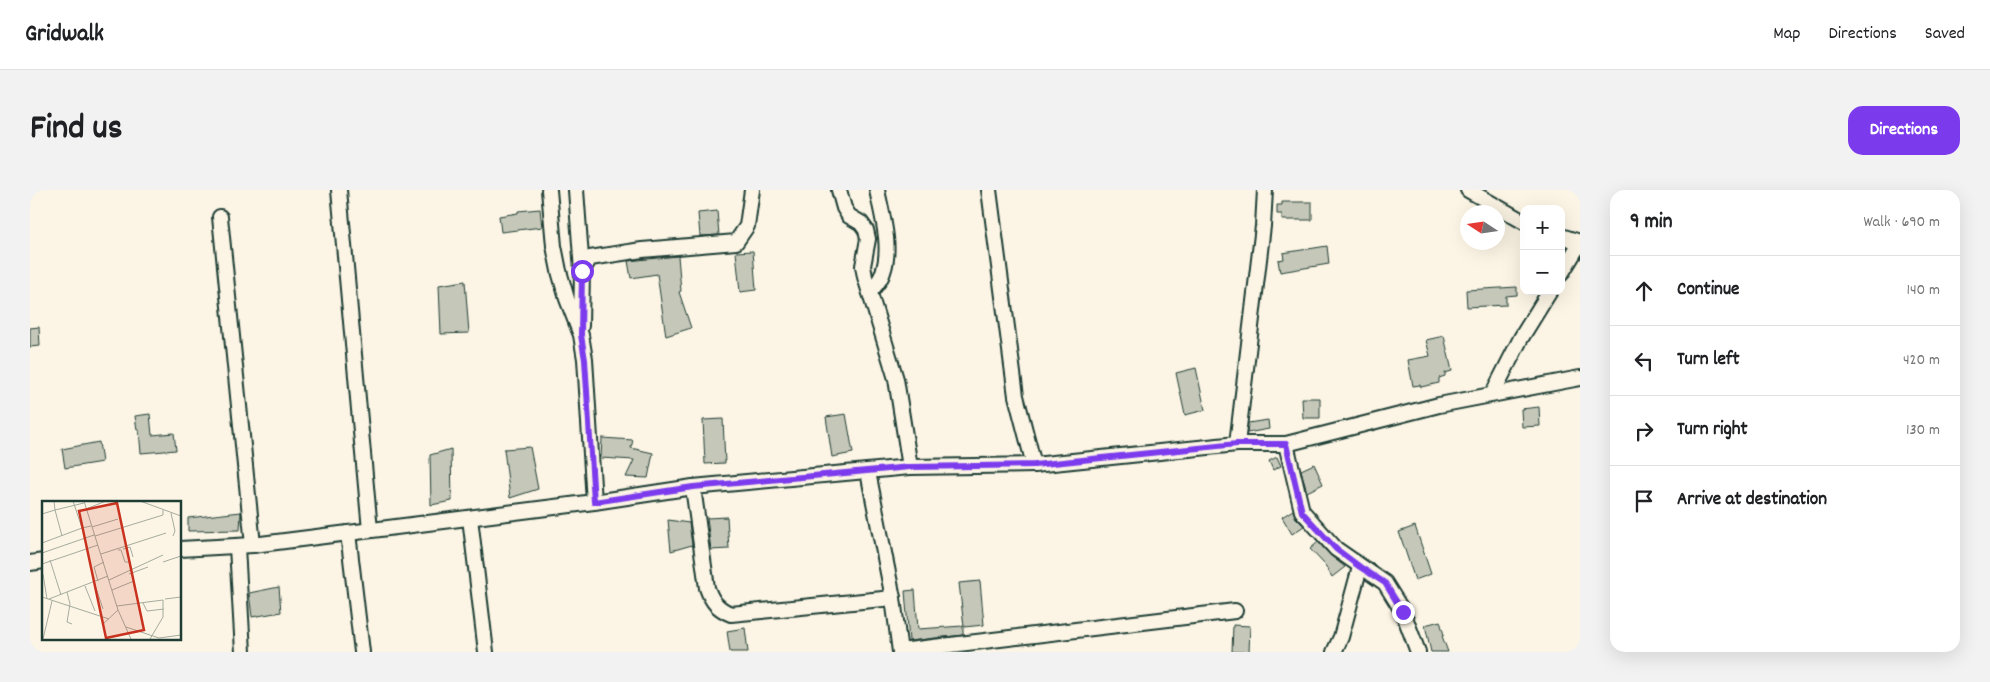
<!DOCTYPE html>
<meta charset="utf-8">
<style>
body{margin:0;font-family:Dekko,sans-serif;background:#f2f2f2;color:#202124}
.controls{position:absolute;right:15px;top:15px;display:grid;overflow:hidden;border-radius:10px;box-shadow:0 5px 20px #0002}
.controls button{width:45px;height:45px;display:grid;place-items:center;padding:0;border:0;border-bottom:1px solid #e0e0e0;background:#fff;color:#202124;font:25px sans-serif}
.compass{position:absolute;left:1430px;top:15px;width:45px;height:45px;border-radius:50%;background:#fff;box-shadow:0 5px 20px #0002;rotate:282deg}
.stop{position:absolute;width:15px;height:15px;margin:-11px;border:4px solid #7c3aed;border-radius:50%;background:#fff}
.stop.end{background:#7c3aed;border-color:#fff;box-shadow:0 1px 5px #0008}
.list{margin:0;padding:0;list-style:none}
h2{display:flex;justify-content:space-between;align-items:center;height:65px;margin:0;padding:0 20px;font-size:21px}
h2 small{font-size:16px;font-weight:400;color:#757577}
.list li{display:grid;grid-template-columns:32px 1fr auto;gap:15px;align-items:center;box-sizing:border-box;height:70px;padding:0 20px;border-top:1px solid #e0e0e0}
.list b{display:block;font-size:19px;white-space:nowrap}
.list em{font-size:16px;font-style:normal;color:#757577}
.icon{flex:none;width:28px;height:28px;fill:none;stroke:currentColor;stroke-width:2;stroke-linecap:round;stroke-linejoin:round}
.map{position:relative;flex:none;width:1550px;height:462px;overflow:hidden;border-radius:15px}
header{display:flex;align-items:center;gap:30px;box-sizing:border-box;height:70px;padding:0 25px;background:#fff;border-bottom:1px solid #e0e0e0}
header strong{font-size:24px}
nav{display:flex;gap:28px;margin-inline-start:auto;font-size:18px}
.intro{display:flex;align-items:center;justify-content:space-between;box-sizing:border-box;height:120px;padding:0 30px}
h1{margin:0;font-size:35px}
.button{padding:12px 22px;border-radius:15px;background:#7c3aed;color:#fff;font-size:18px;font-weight:700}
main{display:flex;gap:30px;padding:0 30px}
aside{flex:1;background:#fff;border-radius:15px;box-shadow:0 5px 20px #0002}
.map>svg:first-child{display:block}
.building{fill:#c5c7b9;stroke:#1f3d34}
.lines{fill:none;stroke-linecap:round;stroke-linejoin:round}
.minor-casing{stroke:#1f3d34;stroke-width:18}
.minor{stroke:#fcf5e5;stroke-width:14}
.route{stroke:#7c3aed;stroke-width:6}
.inset-road{fill:none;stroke:#a4ab9e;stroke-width:1}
.view{fill:#c8321e;fill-opacity:0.15;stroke:#c8321e;stroke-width:2.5}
.inset-edge{fill:none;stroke:#1f3d34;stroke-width:2.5}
</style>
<header>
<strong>Gridwalk</strong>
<nav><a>Map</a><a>Directions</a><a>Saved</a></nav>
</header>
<div class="intro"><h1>Find us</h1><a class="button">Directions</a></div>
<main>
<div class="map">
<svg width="1550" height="462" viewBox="0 0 1550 462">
<rect width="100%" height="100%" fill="#fcf5e5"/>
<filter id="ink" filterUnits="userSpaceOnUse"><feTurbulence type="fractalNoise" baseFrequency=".02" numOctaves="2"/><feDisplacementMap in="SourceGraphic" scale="10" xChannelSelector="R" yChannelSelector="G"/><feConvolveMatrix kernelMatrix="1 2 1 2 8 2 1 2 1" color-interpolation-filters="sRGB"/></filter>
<g filter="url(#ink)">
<g class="building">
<polygon points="1252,12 1282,12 1282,30 1252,30 1252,24 1247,24 1247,15 1252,15"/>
<polygon points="510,19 512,37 471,42 469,26 488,23 488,21"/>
<polygon points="687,21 689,45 670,46 668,23"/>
<polygon points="1297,56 1299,74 1250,82 1248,70 1254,69 1253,63"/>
<polygon points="723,61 726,100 710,102 706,62"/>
<polygon points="648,66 651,101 649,102 661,138 636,146 627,84 601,88 598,71"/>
<polygon points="435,91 439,143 411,144 409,95"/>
<polygon points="1487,97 1487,105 1476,106 1476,115 1437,117 1436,100"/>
<polygon points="9,137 10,156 0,157 0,138"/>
<polygon points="1414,146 1422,181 1415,183 1415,186 1409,188 1409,193 1391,197 1390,195 1383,196 1378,170 1400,166 1396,150"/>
<polygon points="1166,178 1175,220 1155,225 1146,183"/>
<polygon points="1272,208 1290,208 1290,228 1273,228"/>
<polygon points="1509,217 1510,236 1492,237 1491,219"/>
<polygon points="120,224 122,245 144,243 146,260 111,263 109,240 107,240 105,226"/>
<polygon points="816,224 823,263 802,267 796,227"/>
<polygon points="693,229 695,273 675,274 673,230"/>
<polygon points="1238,230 1239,239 1217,243 1218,233"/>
<polygon points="572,248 603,250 601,258 623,263 618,288 596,287 604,270 571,268"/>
<polygon points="69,252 72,272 35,278 32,259"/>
<polygon points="500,257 508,299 480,308 474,259"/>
<polygon points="421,259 422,311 401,315 400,265"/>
<polygon points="1247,267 1251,276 1243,280 1239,271"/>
<polygon points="1284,274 1293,294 1277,302 1271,280"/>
<polygon points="1263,320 1265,327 1274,336 1262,344 1252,327"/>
<polygon points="211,322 210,340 158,341 158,328"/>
<polygon points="697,327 699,359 681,360 677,328"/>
<polygon points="638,330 659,333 662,355 641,361"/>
<polygon points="1385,336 1401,384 1385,390 1369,342"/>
<polygon points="1288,352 1300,365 1315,377 1302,387 1295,375 1280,359"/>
<polygon points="950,391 954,435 934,437 929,393"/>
<polygon points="249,397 251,422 222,427 219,403"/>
<polygon points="885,400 888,439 933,436 933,445 879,451 875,401"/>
<polygon points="1410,431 1414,445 1412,446 1418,462 1401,462 1395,435"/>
<polygon points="1203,435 1220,436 1219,462 1202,462"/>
<polygon points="715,438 718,462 700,462 697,441"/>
</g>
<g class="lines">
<g class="minor-casing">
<g id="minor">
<polyline points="309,0 340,340"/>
<polyline points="519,0 524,56 529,81 537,109 551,145 555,169 564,312"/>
<polyline points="546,0 552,81"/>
<polyline points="809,0 814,18 819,26 831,33 836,40 838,49 833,76 835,87 866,189 880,277"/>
<polyline points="959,0 986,206 1004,275"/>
<polyline points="1438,0 1494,32"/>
<polyline points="190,27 223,355"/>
<polyline points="1531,46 1550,52"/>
<polyline points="1531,84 1550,53"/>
<path d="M 840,102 C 845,96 851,90 853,82 C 862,57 852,25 847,0"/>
<polyline points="551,136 552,81 560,68 612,60 706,52 717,36 722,0"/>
<polyline points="1463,203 1491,148 1520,101"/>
<polyline points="1207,254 1233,36 1235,0"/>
<polyline points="1256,254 1272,321 1306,359 1355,393 1373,422 1388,462"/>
<polyline points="838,282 863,408 870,462"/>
<path d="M 663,297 L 677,398 C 682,412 688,419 701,424 L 863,408"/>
<polyline points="440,328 456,462"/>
<polyline points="318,343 332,462"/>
<polyline points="207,357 213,462"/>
<polyline points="150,359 223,355 564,312 663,297 880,277 1004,275 1207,254 1256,254 1409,215 1550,188"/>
<polyline points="0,373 14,371"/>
<polyline points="870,461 1205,421"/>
<polyline points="1304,462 1311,447 1330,377"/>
</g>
</g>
<use href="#minor" class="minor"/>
</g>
</g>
<g class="lines" filter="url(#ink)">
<polyline class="route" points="552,81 551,145 555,170 564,312 663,297 880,277 1004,275 1207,254 1256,254 1272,322 1306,359 1330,377 1355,393 1373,422"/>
</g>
<g transform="translate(12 311)">
<rect width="139" height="139" fill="#fcf5e5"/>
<path class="inset-road" d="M 12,0 L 13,9 L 42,2M 31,0 L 40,27 L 49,25M 42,0 L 76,109 L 89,138M 98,0 L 139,15M 44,8 L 64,0M 129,12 L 133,30 L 131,35M 0,13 L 13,9 L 20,35M 50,26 L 76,18M 53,35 L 121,14 L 121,9M 0,42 L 40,27M 81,48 L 88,46 L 91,56M 76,49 L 79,49 L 83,61 L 88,61M 0,52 L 52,34M 59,53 L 124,32M 8,59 L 19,94M 121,61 L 139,55M 0,63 L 56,44M 1,73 L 5,98M 87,73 L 106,66M 67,79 L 121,54M 56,80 L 52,66 L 62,61M 52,81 L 61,108M 43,85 L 53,110M 70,89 L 92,80M 25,91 L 28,103 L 25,121 L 30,123M 0,96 L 67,118M 7,98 L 66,75M 123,98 L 139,96M 101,102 L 105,110 L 122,108M 75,105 L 121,99 L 121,116 L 108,138M 60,124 L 76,109M 84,126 L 117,137 L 139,134M 1,138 L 10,100"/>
<path class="view" d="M 75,2 L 102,129 L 64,137 L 37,10 Z"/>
<rect width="139" height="139" class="inset-edge"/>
</g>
</svg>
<div class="controls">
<button>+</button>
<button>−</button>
</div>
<svg class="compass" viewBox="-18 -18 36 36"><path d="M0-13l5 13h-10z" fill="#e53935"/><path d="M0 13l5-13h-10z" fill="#757577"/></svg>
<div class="stop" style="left:552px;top:81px"></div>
<div class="stop end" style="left:1373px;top:422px"></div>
</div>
<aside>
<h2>9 min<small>Walk · 690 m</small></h2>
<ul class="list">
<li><svg class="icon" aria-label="ahead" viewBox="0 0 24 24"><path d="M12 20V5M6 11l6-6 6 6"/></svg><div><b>Continue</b></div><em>140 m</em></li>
<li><svg class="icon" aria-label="left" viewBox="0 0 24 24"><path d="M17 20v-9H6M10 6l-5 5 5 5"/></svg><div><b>Turn left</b></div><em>420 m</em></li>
<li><svg class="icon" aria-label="right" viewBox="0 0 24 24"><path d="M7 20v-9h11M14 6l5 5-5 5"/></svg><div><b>Turn right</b></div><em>130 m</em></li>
<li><svg class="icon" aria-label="arrive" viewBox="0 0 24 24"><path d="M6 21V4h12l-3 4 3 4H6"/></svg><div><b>Arrive at destination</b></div></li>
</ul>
</aside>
</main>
